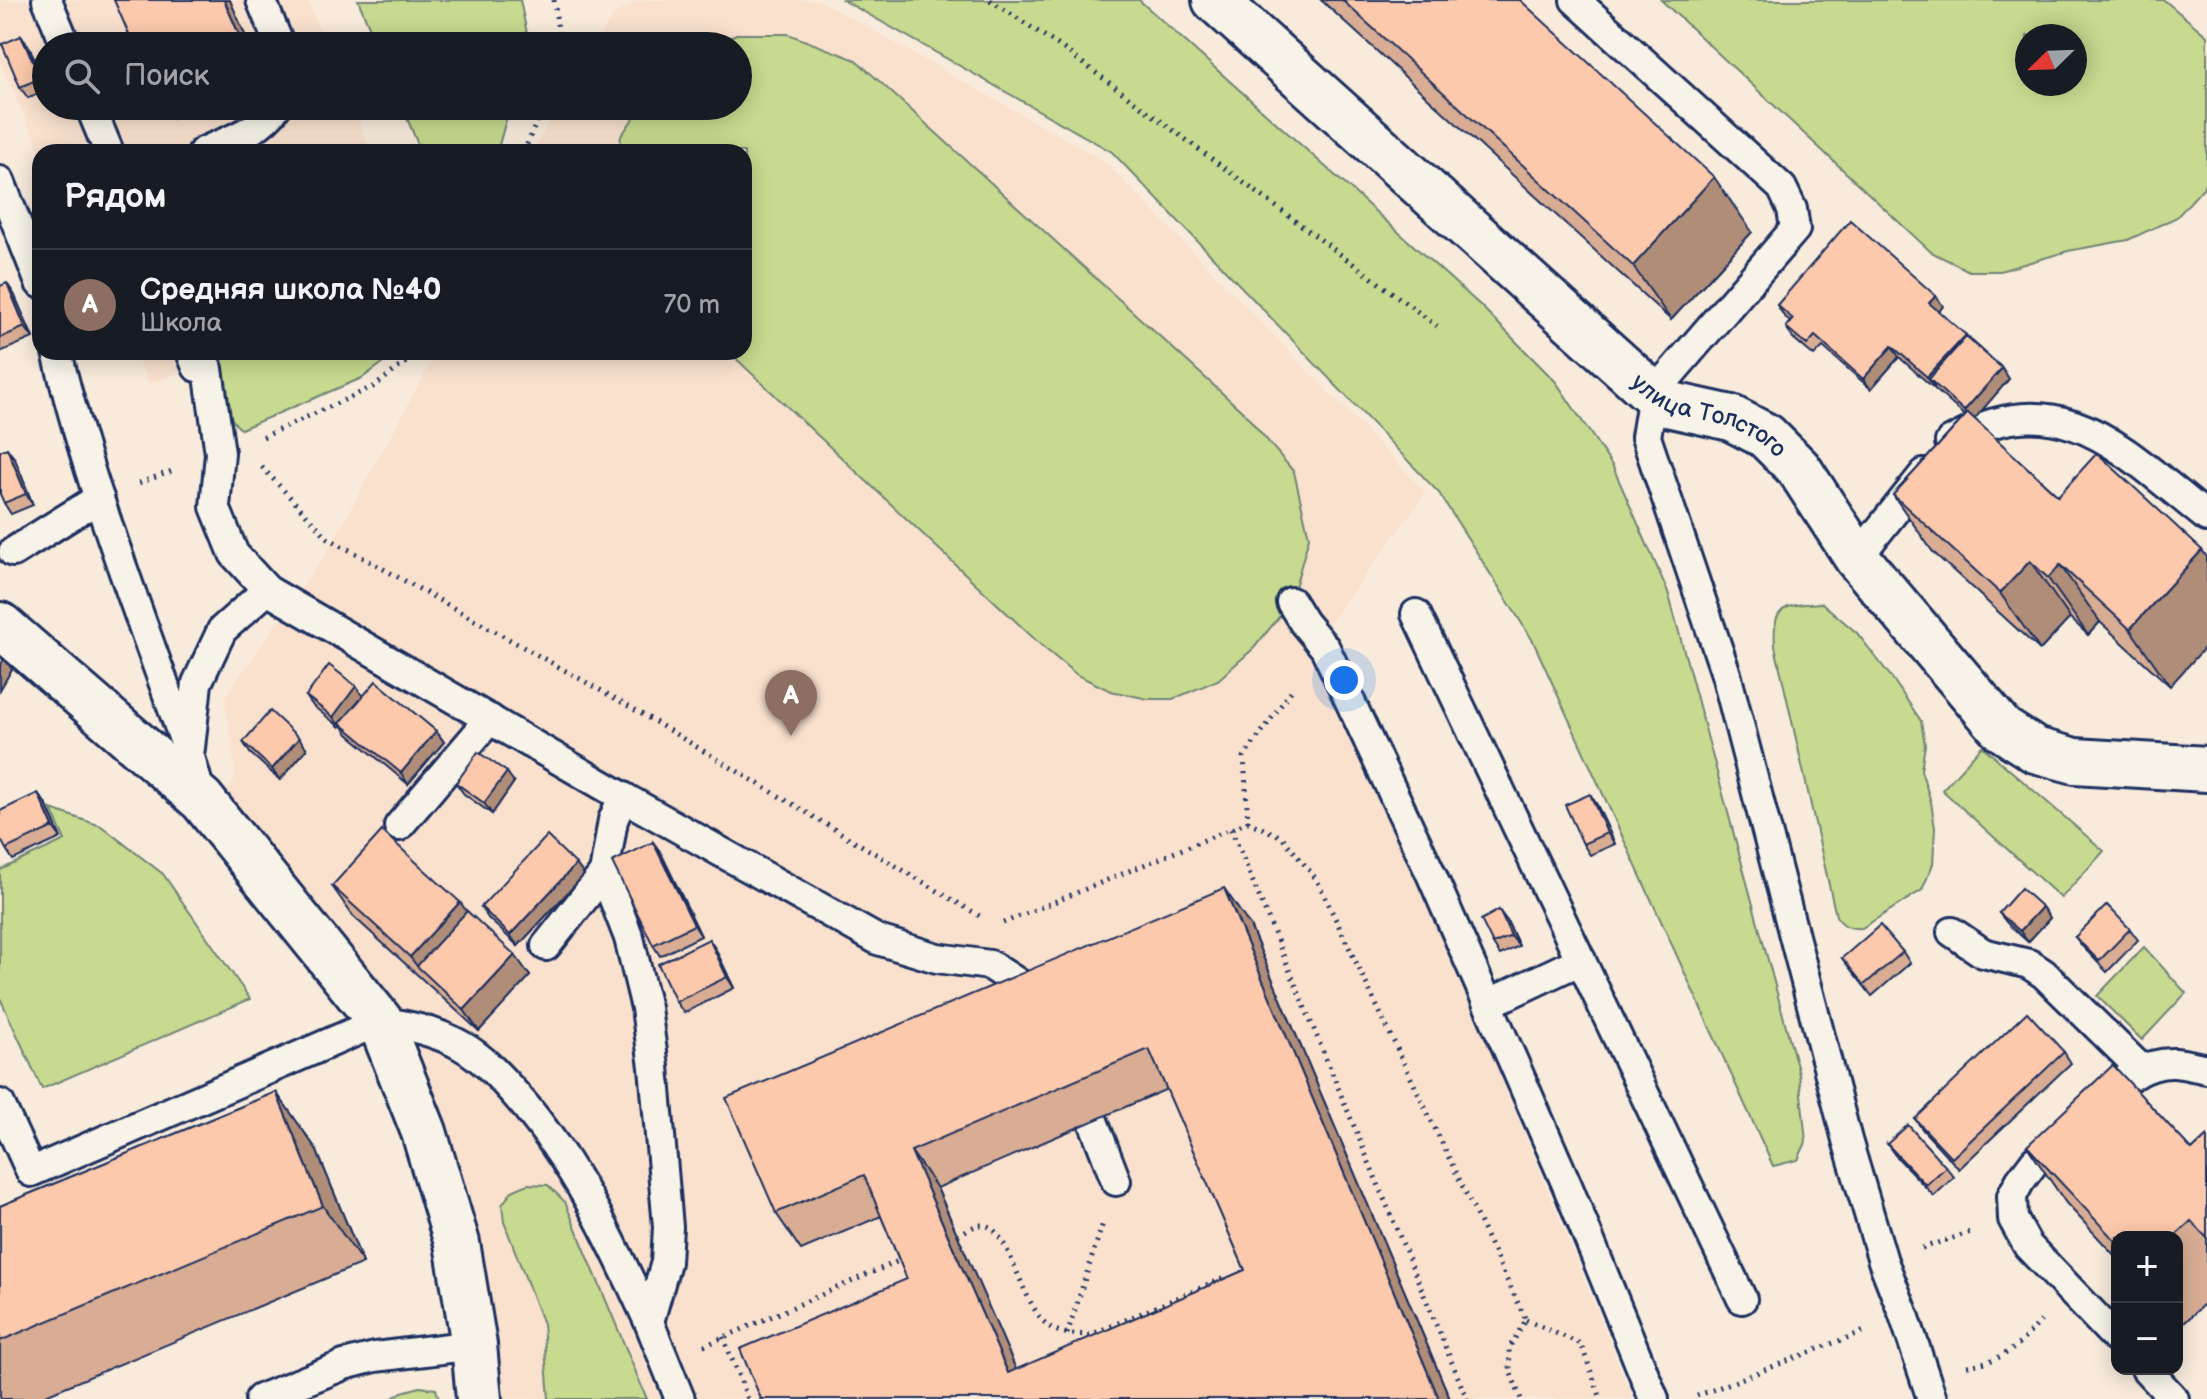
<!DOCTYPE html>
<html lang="ru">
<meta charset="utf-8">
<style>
body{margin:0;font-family:"Balsamiq Sans",sans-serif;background:#20242c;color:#f1f3f6}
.controls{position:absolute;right:24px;bottom:24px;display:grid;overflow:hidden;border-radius:16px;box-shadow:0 4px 20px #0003}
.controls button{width:72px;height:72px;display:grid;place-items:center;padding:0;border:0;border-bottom:2px solid #363941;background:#171b24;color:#f1f3f6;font:40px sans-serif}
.compass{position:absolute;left:2015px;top:24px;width:72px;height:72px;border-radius:50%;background:#171b24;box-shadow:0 4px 20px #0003;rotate:247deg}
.you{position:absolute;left:1344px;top:680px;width:28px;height:28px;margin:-20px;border:6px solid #fff;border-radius:50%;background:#1a73e8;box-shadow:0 0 0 12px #1a73e833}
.badge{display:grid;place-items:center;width:52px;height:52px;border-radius:50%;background:#d93025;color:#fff;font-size:26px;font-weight:700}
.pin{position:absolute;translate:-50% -66px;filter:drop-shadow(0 2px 4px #0008)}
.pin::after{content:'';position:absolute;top:42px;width:28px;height:24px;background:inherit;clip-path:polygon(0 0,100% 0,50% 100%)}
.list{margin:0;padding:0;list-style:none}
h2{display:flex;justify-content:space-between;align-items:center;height:104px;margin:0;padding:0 32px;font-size:34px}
h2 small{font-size:26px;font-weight:400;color:#9ea1a6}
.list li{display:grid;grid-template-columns:52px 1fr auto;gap:24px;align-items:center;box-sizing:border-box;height:112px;padding:0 32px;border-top:2px solid #363941}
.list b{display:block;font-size:30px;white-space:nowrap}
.list p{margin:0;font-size:26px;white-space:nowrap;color:#9ea1a6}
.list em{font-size:26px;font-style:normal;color:#9ea1a6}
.icon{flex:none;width:44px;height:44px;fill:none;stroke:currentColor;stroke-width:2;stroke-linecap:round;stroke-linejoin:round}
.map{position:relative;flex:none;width:2207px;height:1399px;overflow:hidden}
.search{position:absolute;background:#171b24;box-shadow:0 4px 20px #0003;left:32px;top:32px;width:720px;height:88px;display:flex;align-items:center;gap:20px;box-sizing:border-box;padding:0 28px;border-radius:44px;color:#9ea1a6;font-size:30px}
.panel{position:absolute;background:#171b24;box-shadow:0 4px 20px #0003;left:32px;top:144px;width:720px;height:216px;border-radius:24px}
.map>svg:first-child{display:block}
.built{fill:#f9e1ce}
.green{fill:#c7da8f;stroke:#718476;stroke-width:2;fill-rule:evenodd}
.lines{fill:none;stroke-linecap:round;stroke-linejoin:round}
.lane-casing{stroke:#1b2f5e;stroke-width:34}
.street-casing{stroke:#1b2f5e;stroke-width:50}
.path{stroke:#1b2f5e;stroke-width:5;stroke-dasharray:2 6;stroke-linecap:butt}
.lane{stroke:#f7f3e8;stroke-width:28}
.street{stroke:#f7f3e8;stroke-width:44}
.wall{fill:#d9ad94;stroke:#1b2f5e;stroke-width:2;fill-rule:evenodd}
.shaded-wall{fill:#b08d78;stroke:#1b2f5e;stroke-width:2}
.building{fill:#fcc9ac;stroke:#1b2f5e;stroke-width:2;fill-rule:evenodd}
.labels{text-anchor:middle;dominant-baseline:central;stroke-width:6;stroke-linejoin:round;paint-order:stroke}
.street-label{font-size:24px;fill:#1b2f5e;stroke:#f7f3e8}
</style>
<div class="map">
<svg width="2207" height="1399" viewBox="0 0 2207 1399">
<rect width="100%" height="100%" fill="#f8ebdc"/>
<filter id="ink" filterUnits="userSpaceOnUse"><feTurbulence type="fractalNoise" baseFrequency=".0125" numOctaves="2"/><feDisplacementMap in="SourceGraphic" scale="16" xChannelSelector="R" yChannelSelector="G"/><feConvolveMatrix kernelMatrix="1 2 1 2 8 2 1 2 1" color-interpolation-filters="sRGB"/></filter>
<g filter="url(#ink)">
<g class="built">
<polygon points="0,0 307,0 327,46 46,46 46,106 352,106 372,152 41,152 0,63"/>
<polygon points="639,0 819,0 1106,162 1426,493 1310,650 1421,887 1474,1010 1633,1399 491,1399 366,1025 210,825 236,776 225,697 328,550 437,352 744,352 744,152 533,152 557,106 738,106 738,46 594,46 614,14"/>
<polygon points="134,352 232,352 149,384"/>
</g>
<g class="green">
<polygon points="358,0 520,0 529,43 528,46 377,46"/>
<polygon points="843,0 1139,0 1481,306 1556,382 1613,467 1668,592 1799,1074 1806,1142 1798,1160 1773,1166 1533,641 1439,493 1112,152"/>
<path d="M 1661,0 L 2164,0 L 2207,36 L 2207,177 L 2203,188 L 2177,217 L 2128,240 L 2068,251 L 2000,271 L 1969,271 L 1931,252 ZM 2027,36 L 2075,36 L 2075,84 L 2027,84 Z"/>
<polygon points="736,34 788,34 856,60 1245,414 1294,472 1309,537 1291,602 1254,648 1218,680 1173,699 1148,699 1111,691 1077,675 1043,647 729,352 744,352 744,152 619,152 621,136 642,106 738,106 738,46 714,46"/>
<polygon points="402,106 510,106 497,152 418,152 419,147"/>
<path d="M 224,352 L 398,352 L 362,378 L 241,429 C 221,415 219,374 224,352 Z"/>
<path d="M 1822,603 L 1857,633 L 1892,678 L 1921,721 L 1925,745 L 1921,770 L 1931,802 L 1935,828 L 1933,864 L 1922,890 L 1862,928 C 1849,929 1843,926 1836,916 L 1775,646 C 1772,604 1785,605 1822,603 Z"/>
<polygon points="1982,746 2104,851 2061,898 1942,790"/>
<polygon points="51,809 101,826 163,874 250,999 42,1089 0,998 0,870 65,840"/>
<polygon points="2144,947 2186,993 2142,1040 2097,996"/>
<polygon points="528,1184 548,1185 565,1202 647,1399 549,1399 543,1324 504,1222 502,1205 512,1191"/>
<polygon points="420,1387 436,1389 439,1399 391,1399 402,1392"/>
</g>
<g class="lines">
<g class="lane-casing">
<g id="lane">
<polyline points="47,0 66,46"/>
<polyline points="261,0 280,46"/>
<polyline points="1575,0 1782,188 1792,209 1795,229 1653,394 1646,437 1726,674 1847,1140 1883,1261 1904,1315 1932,1399"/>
<polyline points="90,106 109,152"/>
<path d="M 203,152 C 230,140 260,131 277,106"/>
<polyline points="0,181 40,283"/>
<path d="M 57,352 C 90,490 143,623 190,757 L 201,796"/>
<polyline points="191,352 197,367 208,369 220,453 215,507 234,554 267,590 623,797"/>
<path d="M 1950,442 C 2061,378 2124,452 2207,517"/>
<polyline points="13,552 99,498"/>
<polyline points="1857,558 1924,474"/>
<polyline points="1291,602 1304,623 1325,648 1431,874 1488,1004 1567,1185 1654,1399"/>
<polyline points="1416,614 1742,1299"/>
<polyline points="190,748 197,683 222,630 267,590"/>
<polyline points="399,826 490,719"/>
<polyline points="1952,932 1983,953 2029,964 2044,974 2142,1070"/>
<polyline points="546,946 604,873"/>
<polyline points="1488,1004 1581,960"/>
<path d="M 2096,1103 C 2116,1084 2145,1061 2175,1063 C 2186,1064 2197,1067 2207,1069"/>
<path d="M 0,1104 L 31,1172 L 380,1021 C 409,1026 436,1031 462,1046 C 483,1058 500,1077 516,1095 C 575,1162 612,1241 649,1322 L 666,1262 L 668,1227 L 654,1067 L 646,1008 L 629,938 L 604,873 L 613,820 L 623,797 L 878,940 L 937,958 L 990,965 L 1027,989 L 1039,1003"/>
<polyline points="1093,1121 1116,1181"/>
<polyline points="2063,1135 2035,1161 2020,1181 2012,1196 2013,1219 2028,1246 2117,1339"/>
<polyline points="649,1322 680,1399"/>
<polyline points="2146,1369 2174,1399"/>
<polyline points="260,1399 344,1365 375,1357 474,1345"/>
</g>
</g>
<g class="street-casing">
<g id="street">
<path id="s1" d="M 1215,0 L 1653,394 L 1672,405 L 1731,418 L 1766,436 L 1799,469 L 1857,558 L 2002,729 L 2035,750 L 2075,761 L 2207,769"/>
<polyline points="0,625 202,800 380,1021 424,1132 457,1243 474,1345 479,1399"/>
</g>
</g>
<g class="path">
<polyline points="554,0 560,46"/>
<polyline points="990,0 1061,47 1437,326"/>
<polyline points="614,106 635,116"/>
<polyline points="524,152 543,106"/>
<polyline points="263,437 375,386 419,352"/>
<polyline points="262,467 328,538 625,704 983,918"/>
<polyline points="139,483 175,470"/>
<polyline points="1248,822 1244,757 1294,687"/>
<polyline points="1231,829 1467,1399"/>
<polyline points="1003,923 1248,822 1282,837 1317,880 1526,1320 1509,1348 1510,1371 1521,1399"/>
<path d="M 958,1235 C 964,1232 974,1225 981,1225 C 1011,1223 1020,1311 1053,1329 C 1065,1335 1077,1334 1090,1335 L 1224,1278"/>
<polyline points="1922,1248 1974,1231"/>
<polyline points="1526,1320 1581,1344 1601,1399"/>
<polyline points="1067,1334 1104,1220"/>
<polyline points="723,1337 748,1399"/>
<polyline points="704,1346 903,1259"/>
<path d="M 1967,1366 C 2005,1360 2015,1349 2041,1321"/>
<polyline points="1697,1396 1867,1330"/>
</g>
<use href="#lane" class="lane"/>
<use href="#street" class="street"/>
</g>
<g class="wall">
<polygon points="1321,0 1520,0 1752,232 1671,320"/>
<polygon points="21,36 29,47 46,85 46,90 28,98 20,87"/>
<polygon points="163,106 198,106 171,118"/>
<polygon points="0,286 14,294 33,338 0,352"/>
<polygon points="1777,305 1943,306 1939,311 2002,368 2009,379 1974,419 2058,496 2170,686 2100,622 2088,635 2070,618 2040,650 1933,552 1893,495 1965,416 1899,357 1871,389 1823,347 1814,356 1793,338 1786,327 1790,321 1784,316"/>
<polygon points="15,459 33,505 11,514 4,503"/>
<polygon points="306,696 363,696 436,731 444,742 408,784 348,734 342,725 340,727 313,706"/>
<polygon points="299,738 307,749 280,780 250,753 243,742"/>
<polygon points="514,782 492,814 464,794 456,783"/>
<polygon points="1590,794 1597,805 1615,844 1590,855 1583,844"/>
<polygon points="46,804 61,838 13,860 6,849"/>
<polygon points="653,842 661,853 701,936 660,956 653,945"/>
<polygon points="576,864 584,875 518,946 488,918 481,907"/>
<polygon points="332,886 467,911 530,976 479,1031 353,916"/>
<polygon points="2042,907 2050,918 2028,942 2007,923 1999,913"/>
<polygon points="1507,921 1519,946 1500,955 1493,944"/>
<path d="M 1250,926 L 1450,1399 L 761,1399 L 907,1279 L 881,1216 L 801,1250 L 776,1213 ZM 1167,1089 L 1245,1270 L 1016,1370 L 937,1188 Z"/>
<polygon points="2130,929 2138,940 2107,972 2083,947 2075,937"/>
<polygon points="709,939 716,950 734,988 684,1013 676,1002"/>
<polygon points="1903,952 1910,963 1872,996 1842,958"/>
<polygon points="2064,1052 2071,1063 1959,1169 1923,1130 1915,1119"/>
<polygon points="276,1092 316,1149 363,1263 36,1399 1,1399 0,1397 0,1206"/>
<polygon points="2207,1136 2207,1301 2181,1326 2177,1322 2177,1237 2117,1237 2117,1258 2066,1203 2027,1146 2192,1150"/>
<polygon points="1887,1144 1946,1167 1954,1177 1934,1196 1895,1155"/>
</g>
<g class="shaded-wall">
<polygon points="224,0 230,0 250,46 244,46"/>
<polygon points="21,36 29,47 46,86 41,78"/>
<polygon points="1714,177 1752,232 1671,320 1633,266"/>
<polygon points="7,283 14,294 33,338 25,327"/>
<polygon points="1936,296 1943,306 1937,314 1929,303"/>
<polygon points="1966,335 1973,346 1929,379 1935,388 1927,377"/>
<polygon points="1892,346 1899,357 1871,389 1863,379"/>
<polygon points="2002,368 2009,379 1972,422 1964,411"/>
<polygon points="7,448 15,459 33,505 26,494"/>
<polygon points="2202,550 2207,557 2207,645 2170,686 2130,629"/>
<polygon points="2030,561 2070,618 2040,650 2000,593"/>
<polygon points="2060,565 2100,622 2088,635 2048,578"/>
<polygon points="4,659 12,669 0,690 0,666"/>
<polygon points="356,686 363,697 340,727 333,717"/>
<polygon points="436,731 444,742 408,784 401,773"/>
<polygon points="299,738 307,749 280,780 272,769"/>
<polygon points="507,772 514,782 492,814 484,803"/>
<polygon points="38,793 46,804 61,838 53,827"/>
<polygon points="1590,794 1597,805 1615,844 1607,833"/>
<polygon points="653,842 661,853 701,936 694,925"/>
<polygon points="576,864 584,875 518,946 510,935"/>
<polygon points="1224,888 1250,926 1450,1399 1439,1399"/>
<polygon points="460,902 481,932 417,966 410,957"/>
<polygon points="2042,907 2050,918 2028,942 2020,931"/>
<polygon points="1499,910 1507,921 1519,946 1511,936"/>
<polygon points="709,939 716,950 734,988 727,977"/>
<polygon points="515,955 530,976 479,1031 464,1010"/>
<polygon points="276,1092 316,1149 363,1263 323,1206"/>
<polygon points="911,1151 937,1188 1029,1399 1008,1373"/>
</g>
<g class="building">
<polygon points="114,0 224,0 244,46 134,46"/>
<polygon points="1342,0 1520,0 1714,177 1633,266"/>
<polygon points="21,36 41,78 20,87 2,44"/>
<polygon points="1850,220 1936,296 1929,303 1966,335 1927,377 1892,346 1863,379 1815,336 1807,345 1786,327 1793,319 1777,305"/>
<polygon points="7,283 25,327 0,338 0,286"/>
<polygon points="1966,337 2002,368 1964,411 1929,379"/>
<polygon points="1968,413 2058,496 2097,453 2202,550 2130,629 2060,565 2048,578 2030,561 2000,593 1893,495"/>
<polygon points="7,448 26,494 4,503 0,494 0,451"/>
<polygon points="329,665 356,686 333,717 306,696"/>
<polygon points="376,681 436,731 401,773 340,723"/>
<polygon points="270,711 299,738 272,769 243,742"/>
<polygon points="478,752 507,772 484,803 456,783"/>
<polygon points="38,793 53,827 6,849 0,838 0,811"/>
<polygon points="1590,794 1607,833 1583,844 1565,805"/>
<polygon points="382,831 460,902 410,957 332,886"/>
<polygon points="547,836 576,864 510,935 481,907"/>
<polygon points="653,842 694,925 653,945 612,862"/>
<path d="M 1224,888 L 1439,1399 L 761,1399 L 740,1349 L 907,1279 L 864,1175 L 776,1213 L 726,1098 ZM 1149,1049 L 1245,1270 L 1008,1373 L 911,1151 Z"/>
<polygon points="2021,888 2042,907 2020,931 1999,913"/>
<polygon points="2107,905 2130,929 2099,961 2075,937"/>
<polygon points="1499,910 1511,936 1493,944 1481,920"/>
<polygon points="467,911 515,955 464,1010 417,966"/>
<polygon points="1880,925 1903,952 1864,985 1842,958"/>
<polygon points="709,939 727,977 676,1002 658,964"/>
<polygon points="2027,1012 2064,1052 1952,1158 1915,1119"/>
<polygon points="2113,1065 2192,1150 2207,1136 2207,1238 2191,1221 2174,1237 2117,1237 2117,1243 2027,1146"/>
<polygon points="276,1092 323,1206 0,1341 0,1206"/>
<polygon points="1908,1125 1946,1167 1926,1185 1887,1144"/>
</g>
</g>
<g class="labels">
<g class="street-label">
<text stroke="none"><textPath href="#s1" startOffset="650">улица Толстого</textPath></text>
</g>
</g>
</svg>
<div class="controls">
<button>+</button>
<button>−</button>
</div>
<svg class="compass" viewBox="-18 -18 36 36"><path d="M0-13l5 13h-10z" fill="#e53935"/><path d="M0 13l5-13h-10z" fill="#9ea1a6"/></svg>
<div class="you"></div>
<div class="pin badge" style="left:791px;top:736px;background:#8d6e63">A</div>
<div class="search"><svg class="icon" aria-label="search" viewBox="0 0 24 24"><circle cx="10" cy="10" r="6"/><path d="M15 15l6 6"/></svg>Поиск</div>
<section class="panel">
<h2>Рядом<small></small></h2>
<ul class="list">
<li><span class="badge" style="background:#8d6e63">A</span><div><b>Средняя школа №40</b><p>Школа</p></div><em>70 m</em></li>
</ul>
</section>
</div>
